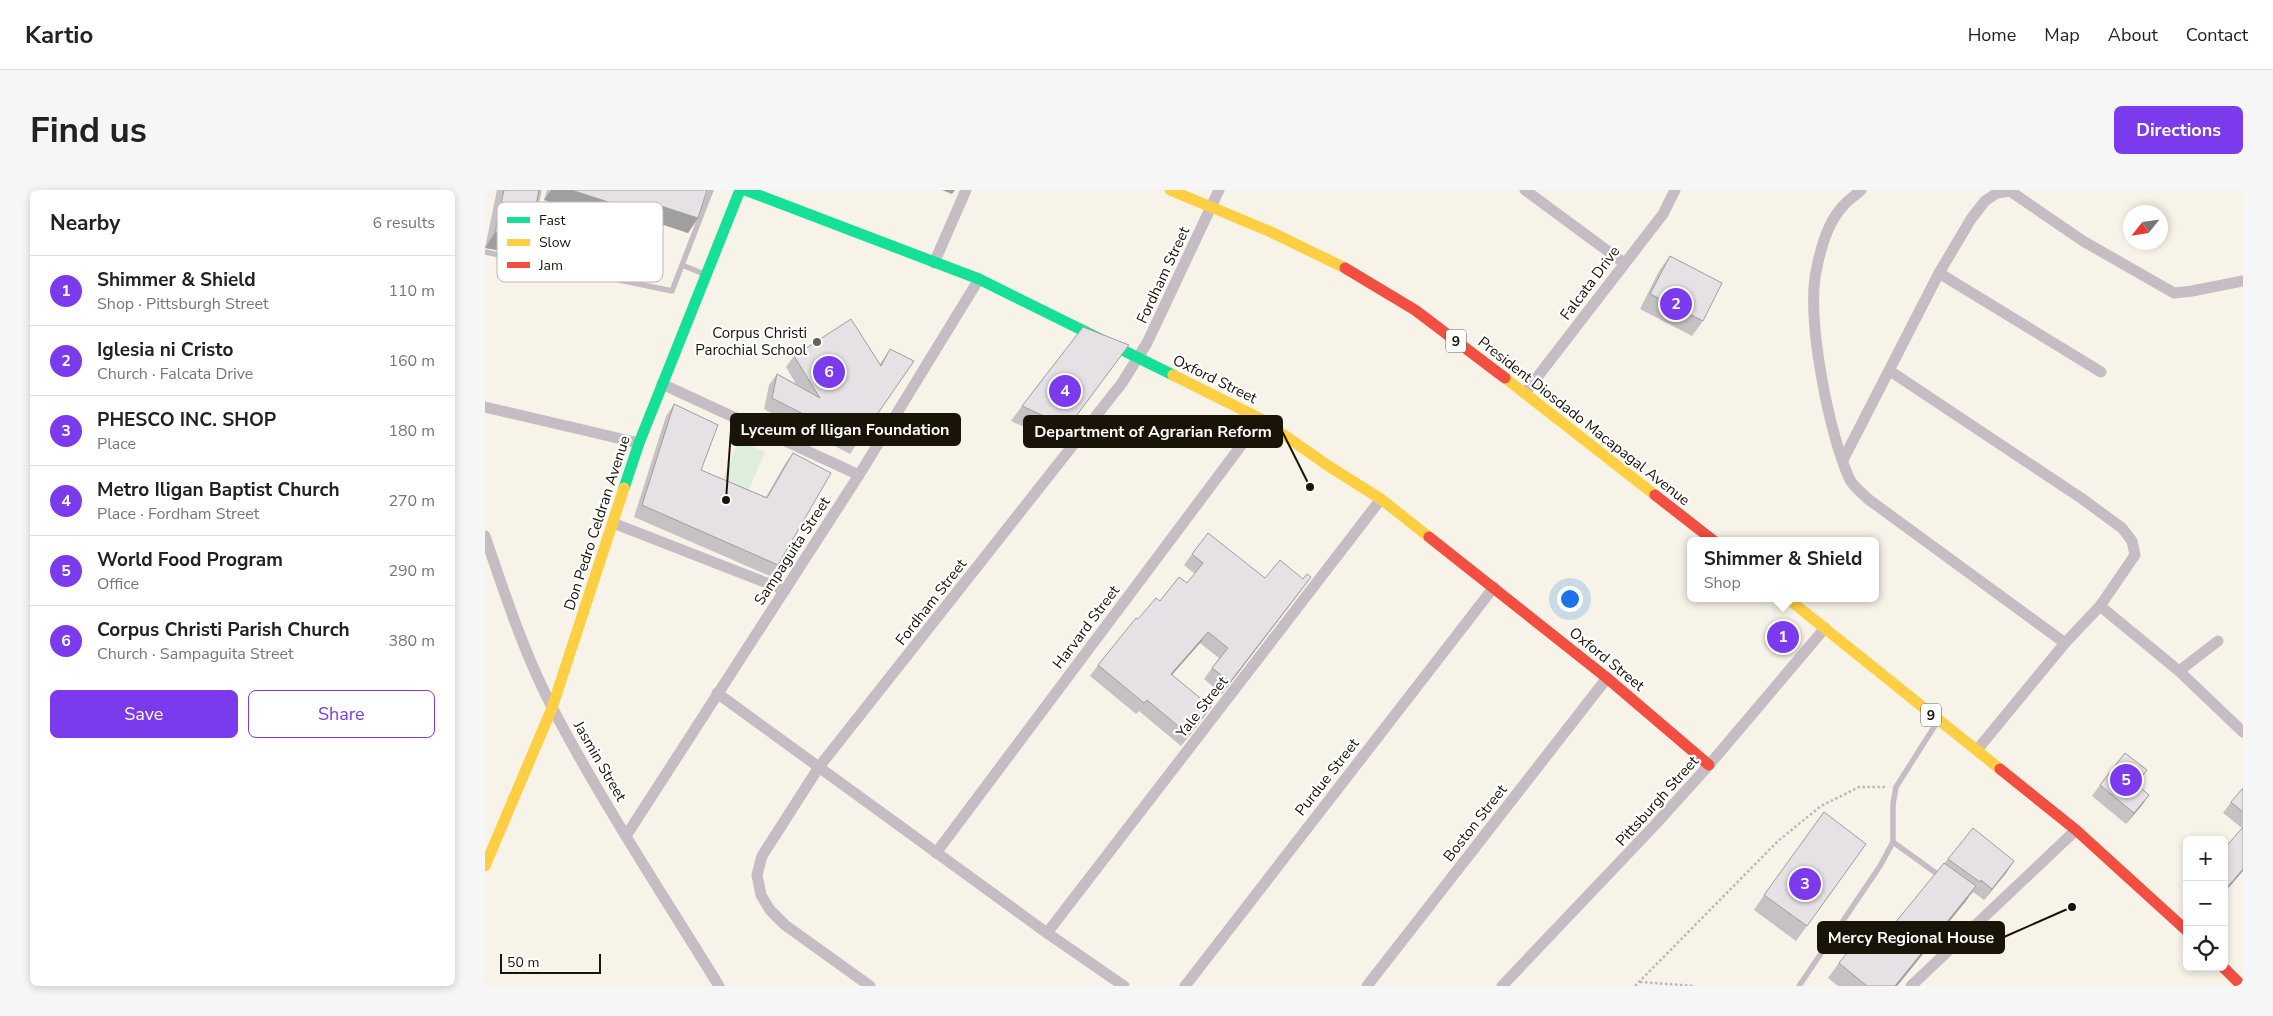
<!DOCTYPE html>
<meta charset="utf-8">
<style>
body{margin:0;font-family:"Nunito Sans",sans-serif;background:#f6f6f6;color:#222}
.controls{position:absolute;right:15px;bottom:15px;display:grid;overflow:hidden;border-radius:8px;box-shadow:0 2px 8px #0003}
.controls button{width:45px;height:45px;display:grid;place-items:center;padding:0;border:0;border-bottom:1px solid #e0e0e0;background:#fff;color:#222;font:25px sans-serif}
.compass{position:absolute;left:1638px;top:15px;width:45px;height:45px;border-radius:50%;background:#fff;box-shadow:0 2px 8px #0003;rotate:240deg}
.scale{position:absolute;left:15px;bottom:12px;width:101px;box-sizing:border-box;padding-left:5px;border:2px solid #1a1408;border-top:0;font-size:14px;line-height:18px;white-space:nowrap;color:#1a1408;-webkit-text-stroke:4px #fff;paint-order:stroke}
.you{position:absolute;left:1084px;top:408px;width:18px;height:18px;margin:-12px;border:4px solid #fff;border-radius:50%;background:#1a73e8;box-shadow:0 0 0 8px #1a73e833}
.badge{display:grid;place-items:center;width:32px;height:32px;border-radius:50%;background:#7c3aed;color:#fff;font-size:16px;font-weight:700}
.pin{position:absolute;translate:-50% -50%;border:2px solid #fff;box-shadow:0 1px 5px #0006}
.popup{position:absolute;left:1202px;top:347px;width:192px;height:65px;box-sizing:border-box;display:grid;place-content:center;border-radius:8px;background:#fff;filter:drop-shadow(0 1px 4px #0005);font-size:16px;white-space:nowrap;color:#767676}
.popup b{font-size:19px;color:#222}
.popup::after{content:'';position:absolute;left:50%;top:100%;margin-left:-10px;border:10px solid transparent;border-top-color:#fff}
.list{margin:0;padding:0;list-style:none}
h2{display:flex;justify-content:space-between;align-items:center;height:65px;margin:0;padding:0 20px;font-size:21px}
h2 small{font-size:16px;font-weight:400;color:#767676}
.list li{display:grid;grid-template-columns:32px 1fr auto;gap:15px;align-items:center;box-sizing:border-box;height:70px;padding:0 20px;border-top:1px solid #e0e0e0}
.list b{display:block;font-size:19px;white-space:nowrap}
.list p{margin:0;font-size:16px;white-space:nowrap;color:#767676}
.list em{font-size:16px;font-style:normal;color:#767676}
.actions{display:flex;gap:10px;padding:15px 20px}
.actions a{flex:1;padding:11px 0;border:1px solid #7c3aed;border-radius:8px;text-align:center;font-size:18px;color:#7c3aed}
.actions .main{background:#7c3aed;color:#fff}
.icon{flex:none;width:28px;height:28px;fill:none;stroke:currentColor;stroke-width:2;stroke-linecap:round;stroke-linejoin:round}
.map{position:relative;flex:none;width:1758px;height:796px;overflow:hidden;border-radius:8px}
header{display:flex;align-items:center;gap:30px;box-sizing:border-box;height:70px;padding:0 25px;background:#fff;border-bottom:1px solid #e0e0e0}
header strong{font-size:24px}
nav{display:flex;gap:28px;margin-inline-start:auto;font-size:18px}
.intro{display:flex;align-items:center;justify-content:space-between;box-sizing:border-box;height:120px;padding:0 30px}
h1{margin:0;font-size:35px}
.button{padding:12px 22px;border-radius:8px;background:#7c3aed;color:#fff;font-size:18px;font-weight:700}
main{display:flex;gap:30px;padding:0 30px}
aside{flex:1;background:#fff;border-radius:8px;box-shadow:0 2px 8px #0003}
.map>svg:first-child{display:block}
.pitch{fill:#deeedd}
.lines{fill:none;stroke-linecap:round;stroke-linejoin:round}
.path{stroke:#bdb6b8;stroke-width:2.5;stroke-dasharray:2.5 2.5;stroke-linecap:butt}
.lane{stroke:#c6bcc3;stroke-width:5.5}
.street{stroke:#c6bcc3;stroke-width:11}
.fast{stroke:#16e098;stroke-width:11}
.slow{stroke:#ffcf43;stroke-width:11}
.jam{stroke:#f24e42;stroke-width:11}
.wall{fill:#c6c2c4}
.shaded-wall{fill:#a19ea0}
.building{fill:#e6e1e4;stroke:#a19ea0}
.poi-dot{fill:#686256;stroke:#fff;stroke-width:2}
.labels{text-anchor:middle;dominant-baseline:central;stroke-width:4.5;stroke-linejoin:round;paint-order:stroke}
.shield{fill:#fff;stroke:#5f5a52;stroke-width:1}
.shield-label{font-size:14px;font-weight:bold;fill:#1a1408}
.street-label{font-size:15px;fill:#1a1408;stroke:#fff}
.poi-label{font-size:15px;fill:#1a1408;stroke:#fff;text-anchor:end}
.key{fill:#fff;stroke:#bab8b5;stroke-width:1}
.key-label{font-size:14px;fill:#1a1408}
.leader{fill:none;stroke:#1a1408;stroke-width:2}
.callout-dot{fill:#1a1408;stroke:#fff;stroke-width:2}
.callout{fill:#1a1408;stroke:#1a1408;stroke-width:2}
.callout-label{font-size:16px;text-anchor:middle;font-weight:bold;fill:#fff}
</style>
<header>
<strong>Kartio</strong>
<nav><a>Home</a><a>Map</a><a>About</a><a>Contact</a></nav>
</header>
<div class="intro"><h1>Find us</h1><a class="button">Directions</a></div>
<main>
<aside>
<h2>Nearby<small>6 results</small></h2>
<ul class="list">
<li><span class="badge">1</span><div><b>Shimmer &amp; Shield</b><p>Shop · Pittsburgh Street</p></div><em>110 m</em></li>
<li><span class="badge">2</span><div><b>Iglesia ni Cristo</b><p>Church · Falcata Drive</p></div><em>160 m</em></li>
<li><span class="badge">3</span><div><b>PHESCO INC. SHOP</b><p>Place</p></div><em>180 m</em></li>
<li><span class="badge">4</span><div><b>Metro Iligan Baptist Church</b><p>Place · Fordham Street</p></div><em>270 m</em></li>
<li><span class="badge">5</span><div><b>World Food Program</b><p>Office</p></div><em>290 m</em></li>
<li><span class="badge">6</span><div><b>Corpus Christi Parish Church</b><p>Church · Sampaguita Street</p></div><em>380 m</em></li>
</ul>
<div class="actions"><a class="main">Save</a><a>Share</a></div>
</aside>
<div class="map">
<svg width="1758" height="796" viewBox="0 0 1758 796">
<rect width="100%" height="100%" fill="#f8f3e8"/>
<polygon class="pitch" points="254,251 280,262 261,306 235,295"/>
<g class="lines">
<g class="path">
<polyline points="1155,792 1210,796"/>
<polyline points="1150,796 1293,651 1336,616 1374,597 1402,597"/>
</g>
<g class="lane">
<polyline points="0,62 187,101 226,0"/>
<polyline points="40,71 54,0"/>
<polyline points="197,75 219,84"/>
<polyline points="1408,652 1455,686"/>
<polyline points="1314,796 1395,676 1408,652 1408,614 1411,597 1451,534"/>
</g>
<g class="street">
<polyline points="1040,0 1139,73"/>
<path d="M 1376,0 C 1371,5 1364,9 1359,15 C 1344,30 1336,57 1332,77 C 1320,125 1344,245 1365,290 C 1369,297 1377,303 1383,309 L 1580,453"/>
<polyline points="449,73 481,0"/>
<polyline points="1454,83 1616,182"/>
<polyline points="1405,181 1596,308 1637,338 1647,351 1650,365 1615,416 1580,453 1492,560"/>
<polyline points="177,194 374,285"/>
<polyline points="1040,203 1178,24 1190,0"/>
<polyline points="0,217 154,253"/>
<polyline points="1358,270 1454,83 1486,29 1500,11 1512,3 1525,1 1598,51 1689,103 1707,101 1758,91"/>
<polyline points="128,333 300,400"/>
<path d="M 0,346 C 20,404 39,464 68,519 C 118,614 178,705 234,796"/>
<polyline points="1615,416 1694,481 1733,451"/>
<polyline points="1694,481 1758,542"/>
<polyline points="232,503 562,743 639,796"/>
<polyline points="141,646 374,285 494,89"/>
<polyline points="451,663 776,229"/>
<polyline points="562,743 896,309"/>
<polyline points="385,796 300,735 285,720 276,705 272,685 277,666 334,577 637,193 662,153 734,0"/>
<polyline points="700,796 1009,397"/>
<polyline points="882,796 1122,488"/>
<polyline points="1017,796 1169,636 1224,575 1340,438"/>
<polyline points="1426,796 1591,640"/>
</g>
<g class="fast">
<polyline points="260,0 494,89 688,185"/>
<polyline points="139,298 154,253 255,0"/>
</g>
<g class="slow">
<polyline points="685,0 786,42 860,78"/>
<polyline points="688,185 776,229 845,277 896,309 944,347"/>
<polyline points="1020,188 1170,305"/>
<polyline points="1302,408 1515,579"/>
<polyline points="0,676 67,518 139,298"/>
</g>
<g class="jam">
<polyline points="860,78 930,120 1020,188"/>
<polyline points="1170,305 1229,351"/>
<polyline points="944,347 1122,488 1224,575"/>
<polyline points="1515,579 1591,640 1702,741"/>
<polyline points="1738,777 1757,796"/>
</g>
</g>
<g class="wall">
<polygon points="12,0 54,0 44,49 33,64 0,58"/>
<polygon points="62,0 222,0 213,28 203,43 170,32 162,43 59,10"/>
<polygon points="1185,66 1218,131 1207,146 1155,119 1174,81"/>
<polygon points="405,159 429,171 365,264 279,219 284,195 292,184 311,194 301,177 309,166 395,174"/>
<polygon points="633,170 572,252 526,231 537,216"/>
<polygon points="189,214 216,280 281,307 300,274 308,263 293,375 285,386 149,327 181,226"/>
<polygon points="707,364 780,388 818,398 737,504 719,489 734,468 715,453 687,485 726,517 696,556 654,521 651,524 605,486 613,475 653,429 675,411 702,393 710,384 699,375"/>
<polygon points="1615,595 1652,595 1664,605 1657,615 1641,634 1607,606"/>
<polygon points="1758,598 1758,681 1757,638 1738,623 1746,612"/>
<polygon points="1381,654 1311,751 1269,720 1279,705"/>
<polygon points="1463,669 1529,671 1521,683 1499,710 1488,702 1487,704 1486,704 1412,796 1353,796 1343,788 1354,773 1396,750"/>
</g>
<g class="shaded-wall">
<polygon points="66,0 86,0 176,16 213,28 203,43 170,32 162,43 59,10"/>
<polygon points="457,0 470,0 467,4"/>
<polygon points="10,42 44,49 33,64 0,58"/>
<polygon points="826,387 818,398 737,504 745,492"/>
<polygon points="723,442 715,453 678,495 686,484"/>
<polygon points="726,517 718,528 696,556 704,545"/>
<polygon points="1664,605 1657,615 1641,634 1649,623"/>
<polygon points="1529,671 1521,683 1499,710 1507,699"/>
<polygon points="1758,679 1758,681 1739,703 1739,701"/>
<polygon points="1491,696 1481,711 1412,796 1410,796"/>
</g>
<g class="building">
<polygon points="19,0 54,0 44,49 10,42"/>
<polygon points="86,0 222,0 213,28 176,16 173,28"/>
<polygon points="1185,66 1237,93 1218,131 1165,104"/>
<polygon points="366,129 396,176 405,159 429,171 373,252 287,208 292,184 335,208 309,166"/>
<polygon points="598,137 644,155 583,237 537,216"/>
<polygon points="189,214 233,235 216,280 282,308 308,263 346,283 293,375 157,315"/>
<polygon points="723,343 780,388 795,370 818,389 822,384 826,387 745,492 727,478 743,458 723,442 686,484 726,517 704,545 662,510 659,513 613,475 651,428 653,429 671,408 675,411 694,387 702,393 718,373 707,364"/>
<polygon points="1640,563 1662,580 1651,594 1664,605 1649,623 1615,595"/>
<polygon points="1758,598 1758,622 1746,612"/>
<polygon points="1339,622 1381,654 1322,736 1279,705"/>
<polygon points="1758,637 1758,679 1739,701 1739,659"/>
<polygon points="1488,638 1529,671 1507,699 1496,690 1495,692 1463,669"/>
<polygon points="1459,673 1491,696 1410,796 1382,796 1354,773 1381,739 1396,750"/>
</g>
<circle class="poi-dot" cx="332" cy="152" r="5"/>
<g class="labels">
<g class="shield">
<rect x="961" y="139.5" width="20" height="23" rx="4"/>
<rect x="1436" y="513.5" width="20" height="23" rx="4"/>
</g>
<g class="shield-label">
<text x="971" y="151">9</text>
<text x="1446" y="525">9</text>
</g>
<g class="street-label">
<text transform="translate(678 85) rotate(-65)">Fordham Street</text>
<text transform="translate(1105 93) rotate(-53)">Falcata Drive</text>
<text transform="translate(730 189) rotate(26)">Oxford Street</text>
<text transform="translate(1099 231) rotate(38)">President Diosdado Macapagal Avenue</text>
<text transform="translate(112 333) rotate(-72)">Don Pedro Celdran Avenue</text>
<text transform="translate(307 361) rotate(-57)">Sampaguita Street</text>
<text transform="translate(446 412) rotate(-52)">Fordham Street</text>
<text transform="translate(601 437) rotate(-53)">Harvard Street</text>
<text transform="translate(1122 469) rotate(39)">Oxford Street</text>
<text transform="translate(717 517) rotate(-52)">Yale Street</text>
<text transform="translate(115 571) rotate(60)">Jasmin Street</text>
<text transform="translate(842 587) rotate(-52)">Purdue Street</text>
<text transform="translate(1172 611) rotate(-48)">Pittsburgh Street</text>
<text transform="translate(990 633) rotate(-52)">Boston Street</text>
</g>
<g class="poi-label">
<text x="322" y="143">Corpus Christi<tspan x="322" dy="17">Parochial School</tspan></text>
</g>
</g>
<rect x="12" y="12" width="166" height="80" rx="8" class="key"/>
<rect x="22" y="27" width="23" height="6" fill="#16e098"/>
<rect x="22" y="49" width="23" height="7" fill="#ffcf43"/>
<rect x="22" y="72" width="23" height="6" fill="#f24e42"/>
<g class="key-label">
<text x="54" y="35">Fast</text>
<text x="54" y="57">Slow</text>
<text x="54" y="80">Jam</text>
</g>
<path class="leader" d="M241 310L246 240M825 297L797 241M1587 717L1519 747"/>
<g class="callout-dot">
<circle cx="241" cy="310" r="5"/>
<circle cx="825" cy="297" r="5"/>
<circle cx="1587" cy="717" r="5"/>
</g>
<g class="callout">
<rect x="246" y="224" width="229" height="31" rx="5"/>
<rect x="539" y="226" width="258" height="31" rx="5"/>
<rect x="1333" y="732" width="186" height="31" rx="5"/>
</g>
<g class="callout-label">
<text x="360" y="245">Lyceum of Iligan Foundation</text>
<text x="668" y="247">Department of Agrarian Reform</text>
<text x="1426" y="753">Mercy Regional House</text>
</g>
</svg>
<div class="controls">
<button>+</button>
<button>−</button>
<button><svg class="icon" aria-label="locate" viewBox="0 0 24 24"><circle cx="12" cy="12" r="6"/><path d="M12 2v4M12 18v4M2 12h4M18 12h4"/></svg></button>
</div>
<svg class="compass" viewBox="-18 -18 36 36"><path d="M0-13l5 13h-10z" fill="#e53935"/><path d="M0 13l5-13h-10z" fill="#767676"/></svg>
<div class="scale">50 m</div>
<div class="you"></div>
<div class="pin badge" style="left:1298px;top:447px">1</div>
<div class="popup"><b>Shimmer &amp; Shield</b>Shop</div>
<div class="pin badge" style="left:1191px;top:114px">2</div>
<div class="pin badge" style="left:1320px;top:694px">3</div>
<div class="pin badge" style="left:580px;top:201px">4</div>
<div class="pin badge" style="left:1641px;top:590px">5</div>
<div class="pin badge" style="left:344px;top:182px">6</div>
</div>
</main>
